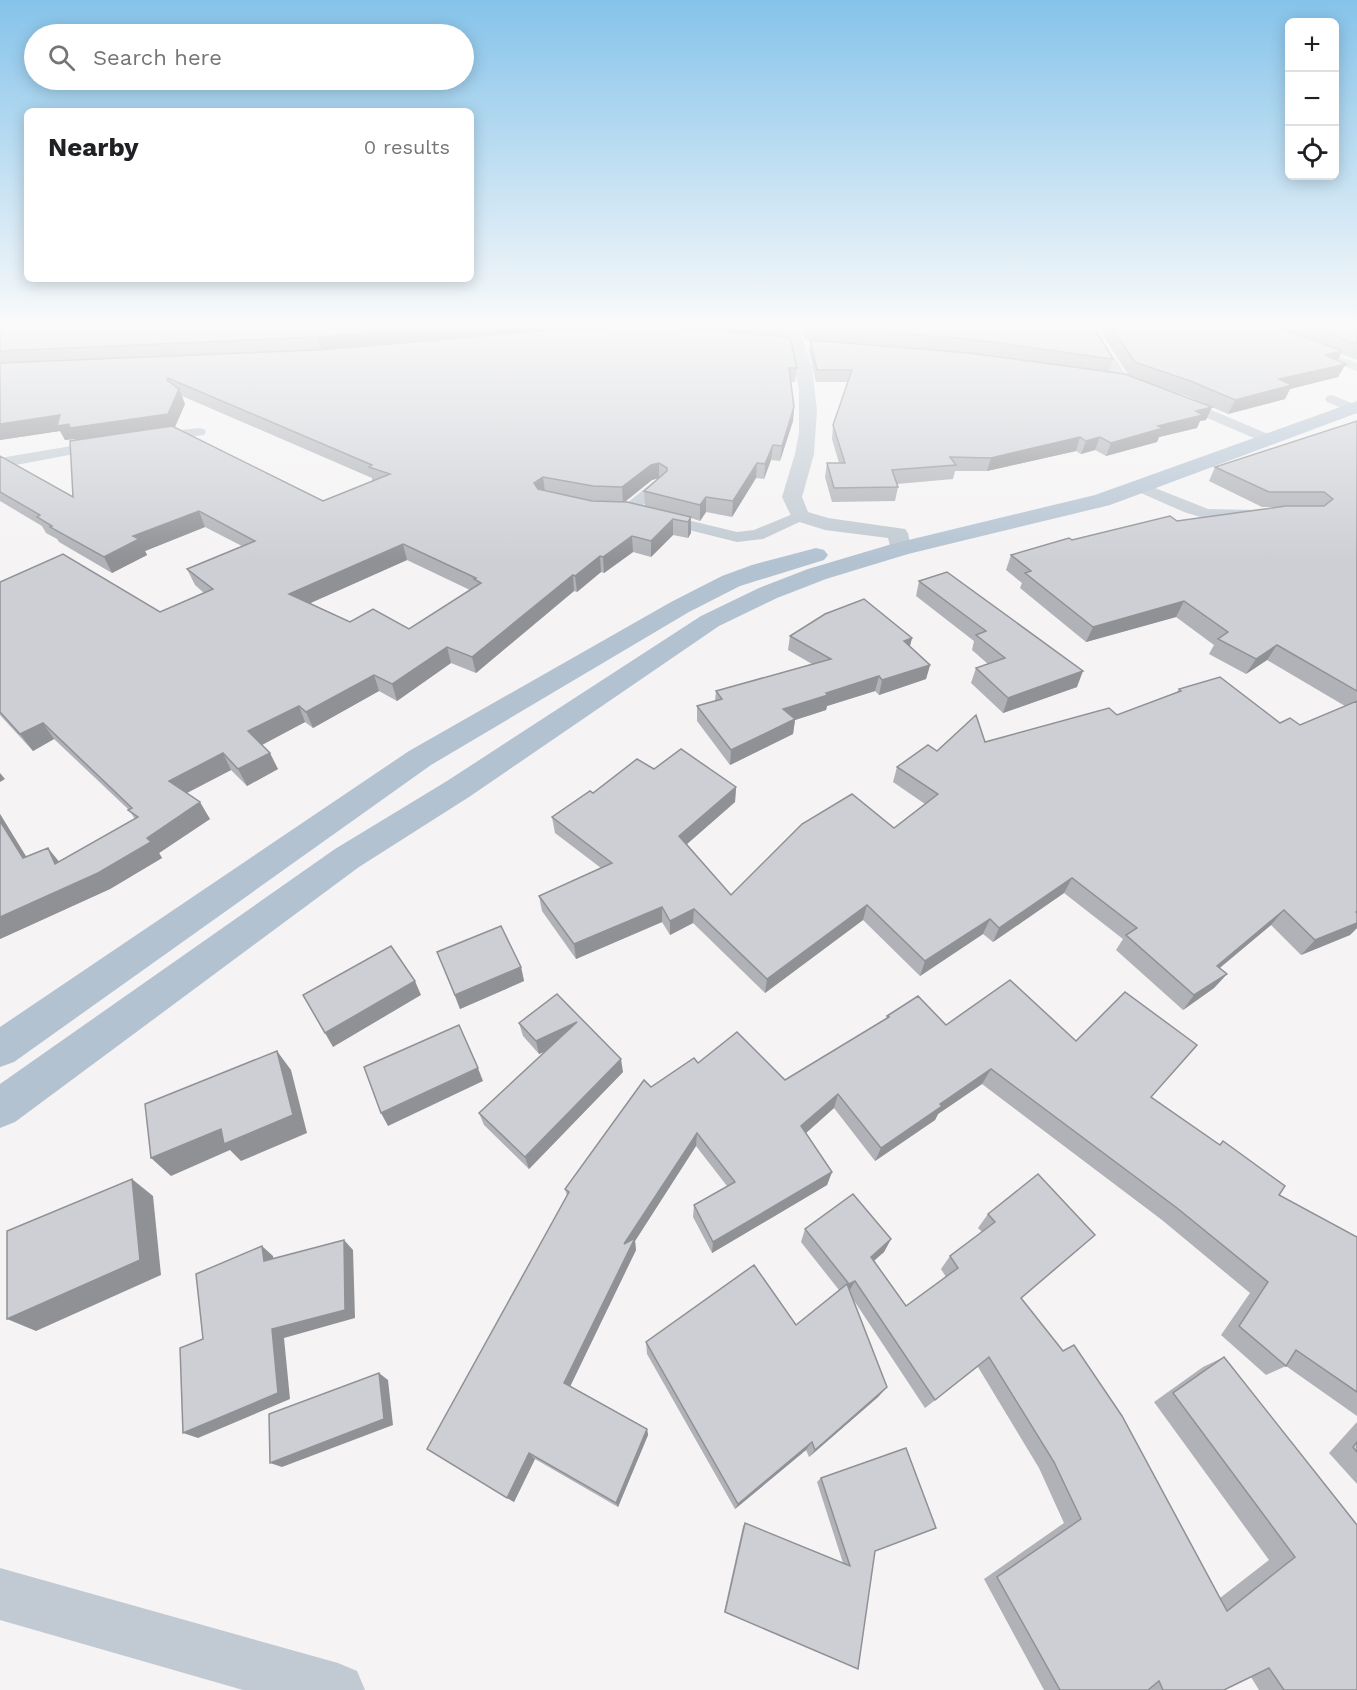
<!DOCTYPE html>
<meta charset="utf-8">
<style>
body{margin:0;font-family:"Work Sans",sans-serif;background:#f2f2f2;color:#202124}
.controls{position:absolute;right:18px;top:18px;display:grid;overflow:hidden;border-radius:9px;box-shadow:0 3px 15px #0003}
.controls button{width:54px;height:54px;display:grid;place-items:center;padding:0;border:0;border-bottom:2px solid #e0e0e0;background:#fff;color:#202124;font:30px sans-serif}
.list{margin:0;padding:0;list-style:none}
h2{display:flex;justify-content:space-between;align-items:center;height:78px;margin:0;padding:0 24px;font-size:26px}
h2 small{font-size:20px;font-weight:400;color:#757577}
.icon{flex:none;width:33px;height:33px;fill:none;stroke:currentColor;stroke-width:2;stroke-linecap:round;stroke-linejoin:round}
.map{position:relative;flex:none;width:1357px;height:1690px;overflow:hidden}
.search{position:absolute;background:#fff;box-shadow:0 3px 15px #0003;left:24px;top:24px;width:450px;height:66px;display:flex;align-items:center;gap:15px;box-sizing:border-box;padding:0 21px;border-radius:33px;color:#757577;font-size:22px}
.panel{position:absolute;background:#fff;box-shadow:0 3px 15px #0003;left:24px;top:108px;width:450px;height:174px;border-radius:9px}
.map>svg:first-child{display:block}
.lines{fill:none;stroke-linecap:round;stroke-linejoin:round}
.minor{fill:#c1cad2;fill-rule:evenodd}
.tertiary{fill:#c1cad2;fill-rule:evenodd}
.primary{fill:#b3c2d1;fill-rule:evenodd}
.wall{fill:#b0b2b7;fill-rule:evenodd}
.shaded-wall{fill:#909195}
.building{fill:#cdcfd5;stroke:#909195;stroke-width:1.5;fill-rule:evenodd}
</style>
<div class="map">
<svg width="1357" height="1690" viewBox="0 0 1357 1690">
<rect width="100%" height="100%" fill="#f5f3f3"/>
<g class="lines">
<g class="minor">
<polygon points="1085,324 1097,324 1103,340 1130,381 1128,384 1118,384 1091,340"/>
<polygon points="1309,345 1357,363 1357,371 1305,352 1303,349 1305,346"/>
<polygon points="1332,395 1357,405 1357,414 1327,402 1325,399 1327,396"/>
<polygon points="1180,397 1273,436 1275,439 1268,443 1263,442 1175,404 1173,401 1175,398"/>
<polygon points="199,428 204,429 206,432 204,435 153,441 146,437 153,433"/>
<polygon points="101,441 108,445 106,448 0,468 0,458"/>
<polygon points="658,480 663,482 666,485 663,488 634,513 622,513 620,510 622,507 653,482"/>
<polygon points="1140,482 1208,509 1255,510 1263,515 1255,520 1207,519 1184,512 1134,490 1132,487 1134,484"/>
<polygon points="800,511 806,513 808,516 806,519 763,539 737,542 653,521 651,518 659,513 737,532 754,530"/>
</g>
<g class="tertiary">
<polygon points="782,324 797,324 812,367 817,410 814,454 802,497 808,512 828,518 905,529 908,533 911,549 908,554 900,555 892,554 888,538 825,530 793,520 782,497 795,454 799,432 799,389 790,345"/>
<polygon points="0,1568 338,1663 357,1671 365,1690 243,1690 0,1620"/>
</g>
<g class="primary">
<polygon points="1357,401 1357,413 1110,505 908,554 826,579 777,598 719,626 469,797 359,867 15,1122 0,1128 0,1084 335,849 447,781 701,616 759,588 808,569 892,544 1095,495"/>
<polygon points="816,548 824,550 828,555 824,560 740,586 689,612 431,765 14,1062 0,1067 0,1027 409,751 671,602 722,576 752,565"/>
</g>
</g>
<g class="wall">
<path d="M 0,324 L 786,324 L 785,336 L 797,368 L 795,382 L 791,382 L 794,407 L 793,421 L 780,461 L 771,460 L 764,479 L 756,478 L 732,517 L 706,512 L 700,521 L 691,518 L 691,533 L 688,538 L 673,535 L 651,557 L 633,552 L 604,573 L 601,572 L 577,592 L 574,591 L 476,673 L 451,663 L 397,701 L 379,691 L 313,728 L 305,722 L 262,745 L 278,769 L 247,786 L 231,770 L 187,793 L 210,819 L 159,853 L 162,858 L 110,889 L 0,939 L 0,814 L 26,857 L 59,862 L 135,819 L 129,810 L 54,739 L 33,751 L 0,715 L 0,582 L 160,612 L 204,593 L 195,585 L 187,569 L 242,546 L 205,527 L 145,551 L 147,555 L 112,573 L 59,542 L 57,539 L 46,533 L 42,526 L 0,501 L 0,456 L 73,497 L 76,441 L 75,439 L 65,440 L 60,431 L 0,440 ZM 182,396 L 372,478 L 372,481 L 323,501 L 175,427 L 185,404 ZM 659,478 L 644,491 L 645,506 L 625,502 L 652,480 ZM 407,560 L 470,590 L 409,629 L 350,622 L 310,603 Z"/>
<path d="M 798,324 L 1092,324 L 1113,359 L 1109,372 L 1129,376 L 1105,339 L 1098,324 L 1357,324 L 1357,360 L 1341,354 L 1338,360 L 1338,377 L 1290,389 L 1285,399 L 1228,414 L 1212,407 L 1206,420 L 1200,421 L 1197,428 L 1159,437 L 1157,442 L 1106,456 L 1095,450 L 1081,454 L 1076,451 L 987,471 L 955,471 L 953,479 L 897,484 L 898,487 L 895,501 L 832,502 L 825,477 L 827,463 L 839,463 L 832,439 L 833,425 L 848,382 L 816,382 L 809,352 L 810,340 L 880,345 L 805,339 ZM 1131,377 L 1187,396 L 1207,405 Z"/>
<polygon points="1357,421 1357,928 1350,935 1301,955 1271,925 1220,968 1227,974 1214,988 1183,1010 1116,950 1123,939 1064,893 993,942 983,934 920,976 863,920 765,993 693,923 670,935 662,922 576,959 542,911 539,896 601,868 555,833 552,817 593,793 654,769 736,787 735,802 687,844 731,895 894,828 925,804 893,782 897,767 937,751 985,742 1117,715 1177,692 1179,689 1280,723 1300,725 1345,706 1267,660 1246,674 1209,654 1214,645 1176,617 1086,642 1020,588 1022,583 1006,570 1011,555 1072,540 1177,521 1283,507 1262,507 1209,481 1215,467"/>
<polygon points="919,581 1077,687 1003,713 971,683 976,668 988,664 972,650 974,641 916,596"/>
<polygon points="790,636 912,638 910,646 930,665 926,679 879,695 875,691 827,706 826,710 795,720 793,734 730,765 697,721 697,706 715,701 716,691 812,664 788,650"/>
<polygon points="437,952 521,967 524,981 460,1009"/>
<polygon points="887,1016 946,1025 1076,1041 1151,1097 1219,1145 1223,1141 1279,1195 1357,1237 1357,1416 1286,1366 1266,1375 1221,1335 1250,1293 1162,1220 982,1084 938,1114 935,1120 875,1161 834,1108 806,1133 832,1172 827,1185 712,1253 693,1217 694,1205 727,1186 696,1146 635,1241 636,1250 570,1386 647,1429 648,1435 618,1507 535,1459 514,1502 436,1454 567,1196 565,1189 651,1087 698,1063 785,1080 886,1019"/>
<polygon points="519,1023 623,1072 529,1169 484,1125 479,1113 545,1052 539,1054 523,1036"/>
<polygon points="988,1214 1095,1235 1021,1299 1220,1598 1269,1560 1154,1402 1203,1367 1224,1357 1357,1690 1259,1690 1251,1677 1224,1690 1044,1690 984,1579 1064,1523 1039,1468 978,1367 925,1408 853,1299 887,1387 878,1397 809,1457 806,1450 735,1509 647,1354 646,1342 796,1325 839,1290 801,1242 805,1229 891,1239 884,1252 874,1261 906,1306 946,1277 941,1269 950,1256 982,1232 978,1228"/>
<polygon points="1357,1422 1357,1484 1329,1453"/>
<polygon points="821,1478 875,1551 858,1669 724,1612 743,1526 745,1523 843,1563 817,1482"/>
</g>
<g class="shaded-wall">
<polygon points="470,324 542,324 543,332 322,351 318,337"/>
<polygon points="1342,351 1335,365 1325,355"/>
<polygon points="1346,364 1338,377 1290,389 1285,399 1228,414 1235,400 1279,379"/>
<polygon points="179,389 185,404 174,429 77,443 75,439 65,440 60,431 0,440 0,424 60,415"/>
<polygon points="794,407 793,421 780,461 782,446"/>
<polygon points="1212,407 1206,420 1200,421 1197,428 1159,437 1157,442 1106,456 1111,443 1196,411"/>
<polygon points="1080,437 1076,451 987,471 991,458"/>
<polygon points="1100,437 1095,450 1081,454 1086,441"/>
<polygon points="773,445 771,460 764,479 765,464"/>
<polygon points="659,463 659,478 652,480 623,503 622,487 651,465"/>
<polygon points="757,463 756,478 732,517 733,501"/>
<polygon points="543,477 545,492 536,499 534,483"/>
<polygon points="706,497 706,512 700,521 700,505"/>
<polygon points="199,511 205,527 145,551 147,555 112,573 104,557 133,536"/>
<polygon points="691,517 691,533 688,538 688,522"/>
<polygon points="673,519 673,535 651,557 651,541"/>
<polygon points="632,536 633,552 604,573 603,557"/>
<polygon points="403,544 407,560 295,610 289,594"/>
<polygon points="600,556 601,572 577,592 575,576"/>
<polygon points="573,575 574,591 476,673 472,657"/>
<polygon points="1184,601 1176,617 1086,642 1093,627"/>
<polygon points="912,638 908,653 904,641"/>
<polygon points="1277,645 1267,660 1246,674 1256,659"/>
<polygon points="447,647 451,663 397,701 392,684"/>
<polygon points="930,665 926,679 879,695 882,680"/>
<polygon points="1083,671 1077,687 1003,713 1008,698"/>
<polygon points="374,675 379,691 313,728 306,712"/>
<polygon points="879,676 875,691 827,706 826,710 795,720 793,734 730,765 731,750 783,709 826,693"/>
<polygon points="299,706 305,722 256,748 248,731"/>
<polygon points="43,723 54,739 33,751 20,734"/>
<polygon points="223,753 231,770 179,797 169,781"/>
<polygon points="270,753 278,769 247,786 238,769"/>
<polygon points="0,773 5,779 0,782"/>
<polygon points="736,787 735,802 679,851 679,836"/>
<polygon points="200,802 210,819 159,853 162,858 110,889 0,939 0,917 147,838"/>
<polygon points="0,814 37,874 23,858 0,821"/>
<polygon points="48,848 61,864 55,864"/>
<polygon points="1072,878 1064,893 993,942 999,928"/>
<polygon points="867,905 863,920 765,993 767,979"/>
<polygon points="662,907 662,922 576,959 574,944"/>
<polygon points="694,909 693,923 670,935 670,921"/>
<polygon points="1284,910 1271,925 1205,980 1217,966"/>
<polygon points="990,919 983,934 920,976 925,961"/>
<polygon points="1357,923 1357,928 1350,935 1301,955 1315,940"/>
<polygon points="521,967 524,981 460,1009 455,995"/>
<polygon points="1227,974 1214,988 1183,1010 1194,995"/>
<polygon points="415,981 421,995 333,1047 325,1033"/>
<polygon points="577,1022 580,1035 539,1054 536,1041"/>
<polygon points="277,1051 291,1070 307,1133 241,1161 230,1150 171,1176 151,1158"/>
<polygon points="621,1059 623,1072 529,1169 525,1157"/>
<polygon points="478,1068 483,1081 388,1126 381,1113"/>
<polygon points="991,1069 982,1084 938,1114 935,1120 875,1161 881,1148 940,1104"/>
<polygon points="838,1094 834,1108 798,1140 801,1126"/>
<polygon points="697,1133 696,1146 635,1241 636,1250 568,1391 564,1383 624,1244"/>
<polygon points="832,1172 827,1185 712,1253 713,1242"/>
<polygon points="132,1179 153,1196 161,1275 36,1331 7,1319"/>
<polygon points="891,1239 884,1252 864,1269 871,1257"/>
<polygon points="344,1240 353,1250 355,1318 284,1338 290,1399 198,1438 183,1433 272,1329"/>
<polygon points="262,1246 273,1256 275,1270 264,1261"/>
<polygon points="855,1281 848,1293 843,1295 849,1284"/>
<polygon points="379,1373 388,1380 393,1425 282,1467 270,1463"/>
<polygon points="887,1387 878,1397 809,1457 815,1450"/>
<polygon points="647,1429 648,1435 618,1507 616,1503"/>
<polygon points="812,1442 806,1450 735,1509 738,1504"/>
<polygon points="529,1453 535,1459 514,1502 507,1498"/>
</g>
<g class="building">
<polygon points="0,324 470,324 318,337 0,351"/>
<polygon points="805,324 1092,324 1113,359 969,339 806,326"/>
<polygon points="1109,324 1271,324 1342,351 1325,355 1346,364 1279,379 1292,385 1235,400 1193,382 1135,362"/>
<polygon points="1303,324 1357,324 1357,344"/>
<path d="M 628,327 L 684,328 L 790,337 L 797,368 L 789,368 L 794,407 L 782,446 L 773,445 L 765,464 L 757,463 L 733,501 L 706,497 L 700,505 L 644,491 L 667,471 L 667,468 L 659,463 L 651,465 L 622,487 L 593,486 L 543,477 L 534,483 L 538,489 L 592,501 L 627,502 L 691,517 L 688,522 L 673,519 L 651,541 L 632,536 L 603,557 L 600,556 L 575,576 L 573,575 L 472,657 L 447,647 L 392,684 L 374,675 L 306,712 L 299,706 L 248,731 L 270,753 L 238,769 L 223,753 L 169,781 L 200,802 L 147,838 L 151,842 L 98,873 L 0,917 L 0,821 L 23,858 L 48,848 L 55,864 L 138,817 L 128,810 L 132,808 L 43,723 L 20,734 L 0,712 L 0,582 L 63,554 L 160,612 L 213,589 L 187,569 L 255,541 L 199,511 L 133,536 L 139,539 L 104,557 L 50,527 L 52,526 L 37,517 L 40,515 L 0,492 L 0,456 L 73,497 L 70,441 L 172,426 L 323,501 L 390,474 L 369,467 L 372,465 L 168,378 L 167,380 L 179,389 L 168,414 L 70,428 L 69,424 L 57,426 L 60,415 L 0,424 L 0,363 L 318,350 L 542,331 ZM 403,544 L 476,578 L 474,579 L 481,583 L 409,629 L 373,609 L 350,622 L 289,594 Z"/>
<polygon points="810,340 969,353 1125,374 1212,407 1196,411 1203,415 1158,426 1163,428 1111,443 1100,437 1086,441 1080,437 991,458 950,457 956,465 892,470 898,487 834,488 827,463 845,463 833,425 852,370 817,370"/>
<polygon points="1357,421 1357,691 1277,645 1256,659 1218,639 1228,632 1184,601 1093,627 1025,573 1031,571 1011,555 1069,538 1072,540 1170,516 1177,521 1286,506 1324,506 1333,499 1324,492 1269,492 1215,467"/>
<polygon points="947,572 1083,671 1008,698 976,668 1005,658 976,635 986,631 919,581"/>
<polygon points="864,599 912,638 904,641 930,665 882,680 879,676 826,693 828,695 783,709 795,719 731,750 697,706 722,699 716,691 831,659 790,636 825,614"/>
<polygon points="1220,677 1280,723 1290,718 1300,725 1357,701 1357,911 1356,912 1357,913 1357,923 1315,940 1284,910 1217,966 1227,974 1194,995 1126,935 1137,928 1072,878 999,928 990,919 925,961 867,905 767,979 694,909 670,921 662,907 574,944 539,896 612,863 552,817 590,791 593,793 637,759 654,769 681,749 736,787 679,836 731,895 802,824 852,794 894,828 938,794 897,767 928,745 937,751 976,715 985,742 1109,708 1117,715 1181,691 1179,689"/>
<polygon points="501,926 521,967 455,995 437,952"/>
<polygon points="391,946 415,981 325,1033 303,995"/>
<polygon points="1010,980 1076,1041 1125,992 1197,1045 1151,1097 1220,1145 1223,1141 1285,1186 1279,1195 1357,1237 1357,1392 1296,1350 1286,1366 1239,1326 1268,1282 1177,1208 991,1069 940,1104 942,1106 881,1148 838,1094 801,1126 832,1172 713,1242 694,1205 735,1182 697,1133 624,1244 635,1238 564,1383 647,1429 616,1503 529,1453 507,1498 427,1449 569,1192 565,1189 644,1080 651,1087 694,1058 698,1063 737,1032 785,1080 889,1017 887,1016 918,996 946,1025"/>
<polygon points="557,994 621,1059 525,1157 479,1113 577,1022 536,1041 519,1023"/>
<polygon points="459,1025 478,1068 381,1113 364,1067"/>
<polygon points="277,1051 293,1115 224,1144 221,1129 151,1158 145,1104"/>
<polygon points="1038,1174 1095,1235 1021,1298 1063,1351 1074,1345 1122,1416 1227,1611 1295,1557 1173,1393 1224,1357 1357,1525 1357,1690 1284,1690 1269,1668 1224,1690 1163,1690 1159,1681 1148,1690 1060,1690 997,1577 1081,1519 1054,1462 989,1357 935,1400 855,1281 849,1284 805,1229 853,1194 891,1239 871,1257 906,1306 958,1268 950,1256 995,1222 988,1214"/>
<polygon points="132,1179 140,1260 7,1319 7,1231"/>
<polygon points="344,1240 345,1310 272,1329 278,1393 183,1433 180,1348 203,1339 196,1274 262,1246 264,1261"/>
<polygon points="754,1265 796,1325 847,1284 887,1387 815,1450 812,1442 738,1504 646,1342"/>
<polygon points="379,1373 384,1419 270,1463 269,1414"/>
<polygon points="1357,1442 1357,1452 1353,1447"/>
<polygon points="906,1448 936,1528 875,1551 858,1669 725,1612 745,1523 850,1566 821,1478"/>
</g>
<linearGradient id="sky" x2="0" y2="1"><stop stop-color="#85c3ea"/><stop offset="0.58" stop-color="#fafafa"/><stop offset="1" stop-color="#fafafa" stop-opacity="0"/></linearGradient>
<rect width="1357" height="561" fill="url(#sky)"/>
</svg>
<div class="controls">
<button>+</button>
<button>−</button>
<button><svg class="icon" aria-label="locate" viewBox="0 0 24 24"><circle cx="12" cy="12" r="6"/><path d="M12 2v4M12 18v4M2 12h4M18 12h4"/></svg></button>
</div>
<div class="search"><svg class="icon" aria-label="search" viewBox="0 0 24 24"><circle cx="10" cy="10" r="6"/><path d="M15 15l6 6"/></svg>Search here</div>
<section class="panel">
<h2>Nearby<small>0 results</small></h2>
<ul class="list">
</ul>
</section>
</div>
